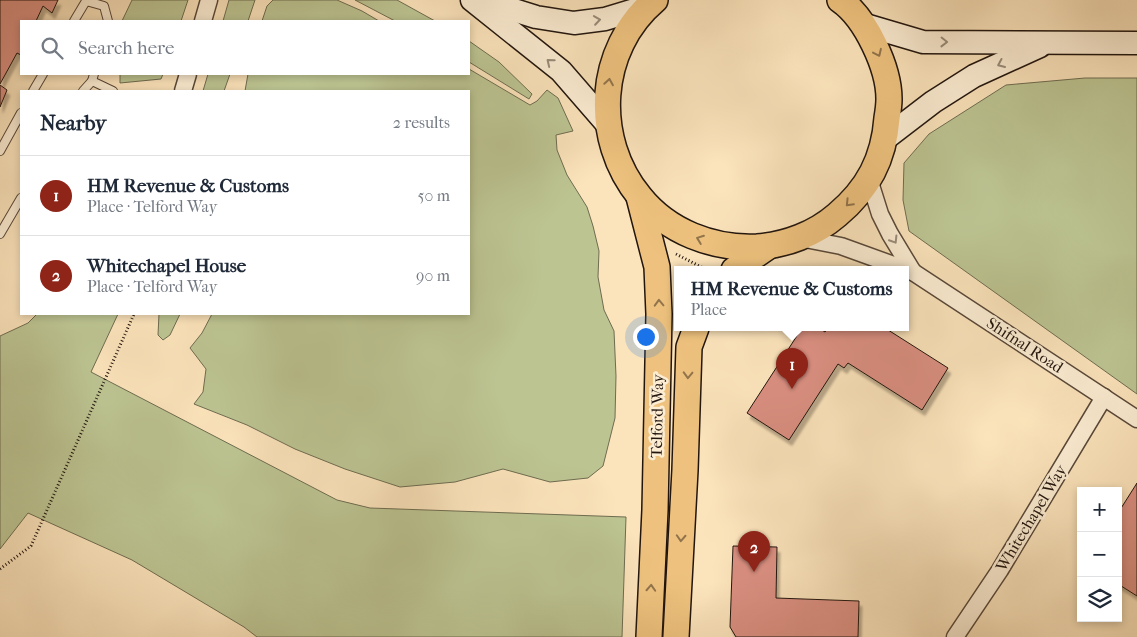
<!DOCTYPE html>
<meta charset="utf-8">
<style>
body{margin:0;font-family:"IM FELL French Canon",serif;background:#f6f6f7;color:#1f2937}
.controls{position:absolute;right:15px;bottom:15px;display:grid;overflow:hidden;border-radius:0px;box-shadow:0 2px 8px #0003}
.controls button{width:45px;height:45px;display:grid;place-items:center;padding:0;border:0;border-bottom:1px solid #e0e1e3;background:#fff;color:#1f2937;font:25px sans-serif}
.you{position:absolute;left:645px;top:336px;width:18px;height:18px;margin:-12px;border:4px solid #fff;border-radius:50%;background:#1a73e8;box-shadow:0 0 0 8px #1a73e833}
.badge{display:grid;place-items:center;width:32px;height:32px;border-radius:50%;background:#8f2418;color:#fff;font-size:16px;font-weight:700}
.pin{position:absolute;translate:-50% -41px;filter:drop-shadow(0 1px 2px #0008)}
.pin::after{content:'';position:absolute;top:26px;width:18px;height:15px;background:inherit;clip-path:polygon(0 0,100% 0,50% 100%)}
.popup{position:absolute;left:674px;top:266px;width:235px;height:65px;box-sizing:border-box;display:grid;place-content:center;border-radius:0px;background:#fff;filter:drop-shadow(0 1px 4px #0005);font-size:16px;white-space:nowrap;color:#747a83}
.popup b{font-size:19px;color:#1f2937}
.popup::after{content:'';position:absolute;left:50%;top:100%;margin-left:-10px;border:10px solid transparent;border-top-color:#fff}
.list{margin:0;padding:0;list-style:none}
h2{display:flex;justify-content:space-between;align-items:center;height:65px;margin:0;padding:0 20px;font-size:21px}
h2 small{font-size:16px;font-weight:400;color:#747a83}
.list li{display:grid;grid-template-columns:32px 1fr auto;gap:15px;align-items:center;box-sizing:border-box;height:80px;padding:0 20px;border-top:1px solid #e0e1e3}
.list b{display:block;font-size:19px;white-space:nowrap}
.list p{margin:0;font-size:16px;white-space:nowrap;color:#747a83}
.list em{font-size:16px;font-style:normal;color:#747a83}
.icon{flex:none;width:28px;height:28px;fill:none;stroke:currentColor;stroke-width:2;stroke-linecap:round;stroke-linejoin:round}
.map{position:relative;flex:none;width:1137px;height:637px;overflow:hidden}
.search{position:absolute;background:#fff;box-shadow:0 2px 8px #0003;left:20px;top:20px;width:450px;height:55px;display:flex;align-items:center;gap:12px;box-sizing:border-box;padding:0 18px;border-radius:0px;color:#747a83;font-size:19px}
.panel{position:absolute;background:#fff;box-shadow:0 2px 8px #0003;left:20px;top:90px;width:450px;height:225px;border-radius:0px}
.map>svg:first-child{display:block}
.green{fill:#bcc492;stroke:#6e6c50}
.building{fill:#da8f81;stroke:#21150e;filter:url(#shadow)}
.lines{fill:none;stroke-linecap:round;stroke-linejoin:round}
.lane-casing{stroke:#584839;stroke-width:10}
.street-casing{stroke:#584839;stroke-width:19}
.secondary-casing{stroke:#21150e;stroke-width:25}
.primary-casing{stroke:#21150e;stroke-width:28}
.path{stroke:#21150e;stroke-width:3;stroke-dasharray:1 2.5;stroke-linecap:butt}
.lane{stroke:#fcedd3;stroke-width:8}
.street{stroke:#fcedd3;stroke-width:16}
.secondary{stroke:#fcedd3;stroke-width:22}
.primary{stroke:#eec27e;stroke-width:25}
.oneway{stroke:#998c7a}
.oneway2{stroke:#92744c}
.labels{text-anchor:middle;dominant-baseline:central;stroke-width:5;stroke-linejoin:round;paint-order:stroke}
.street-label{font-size:16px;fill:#21150e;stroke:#fcedd3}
</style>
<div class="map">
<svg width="1137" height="637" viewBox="0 0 1137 637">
<defs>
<filter id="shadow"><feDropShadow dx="3" dy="5.5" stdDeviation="1" flood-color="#0004"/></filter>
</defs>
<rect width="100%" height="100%" fill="#fbe3bb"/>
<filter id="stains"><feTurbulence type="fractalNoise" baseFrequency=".004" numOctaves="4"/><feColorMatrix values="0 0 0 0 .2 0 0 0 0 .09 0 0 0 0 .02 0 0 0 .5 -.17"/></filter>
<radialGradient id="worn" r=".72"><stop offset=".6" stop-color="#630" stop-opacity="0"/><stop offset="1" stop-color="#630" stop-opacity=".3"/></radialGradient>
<g class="green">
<polygon points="132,0 188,0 181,21 122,21"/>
<polygon points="229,0 255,0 248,21 223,21"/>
<polygon points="273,0 337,0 362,11 379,21 262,21 267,6"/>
<polygon points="355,0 397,0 435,21 395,21"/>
<polygon points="469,41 499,62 532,94 529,99 469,62"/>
<polygon points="469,69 530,105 537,101 547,90 558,98 573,131 556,135 557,150 567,175 587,207 593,226 599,251 598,277 604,310 614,331 616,376 615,418 603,466 588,478 550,482 503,469 455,482 400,487 345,469 295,449 247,425 194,404 203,392 206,369 190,348 202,333 212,314 469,314 469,91 245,91 248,74 469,74"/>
<polygon points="120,74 163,74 161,79 120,83"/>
<polygon points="208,74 230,74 224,91 203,91"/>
<polygon points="1085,78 1137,78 1137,394 909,231 903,200 904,163 929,134 1006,85"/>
<polygon points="37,314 118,314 91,372 337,500 370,508 626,517 622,637 257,637 244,627 132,560 28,513 0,549 0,336 28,323"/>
<polygon points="159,314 180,314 170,335 163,340 158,335"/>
</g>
<g class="building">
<polygon points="0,0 58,0 52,13 43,6 36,21 21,21 21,55 17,53 0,84"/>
<polygon points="0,85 7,90 0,107"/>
<polygon points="802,328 819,328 825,332 828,328 885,328 948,368 922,410 848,363 844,368 838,364 789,440 747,413"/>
<polygon points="1137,483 1137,596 1118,584 1118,513"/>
<polygon points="733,546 777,547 776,598 859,601 858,637 736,637 730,627"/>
</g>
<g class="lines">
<g class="lane-casing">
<g id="lane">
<polyline points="74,21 86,1 104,6 108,21"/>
<polyline points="92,81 113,91"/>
<polyline points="33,91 43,74"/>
<polyline points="83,91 92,81 94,74"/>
<polyline points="0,151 21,113"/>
<polyline points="0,234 21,198"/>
</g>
</g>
<g class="street-casing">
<g id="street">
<polyline points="203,21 209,0"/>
<polyline points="183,91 188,74"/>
<polyline points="869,179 880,214 890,234 913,272"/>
<polyline points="800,238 841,246 913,272 1137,419"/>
<polyline points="955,637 1000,570 1104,397"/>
</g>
</g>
<g class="secondary-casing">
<g id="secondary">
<polyline points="472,0 561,71 607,124"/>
<polyline points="482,0 536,17 574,23 605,19 648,6"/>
<polyline points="862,24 923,42 1137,43"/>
<polyline points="886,138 933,102 974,76 1040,46"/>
</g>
</g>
<g class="primary-casing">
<g id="primary">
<path d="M 655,0 C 597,49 592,139 640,197 C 668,232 713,249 757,247 C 786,245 815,234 837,215 C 868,189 884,159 887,118 C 888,112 889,105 889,99 C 889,68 866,18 840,0"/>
<polyline points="639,197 657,267 659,314 655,510 649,637"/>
<polyline points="734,270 769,246"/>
<polyline points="676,637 685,470 689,347 696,328"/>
</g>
</g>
<g class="path">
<polyline points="676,254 707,270"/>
<polyline points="0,569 31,546 134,314"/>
</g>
<use href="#lane" class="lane"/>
<use href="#street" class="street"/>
<use href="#secondary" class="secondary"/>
<use href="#primary" class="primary"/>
</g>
<defs><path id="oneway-chevron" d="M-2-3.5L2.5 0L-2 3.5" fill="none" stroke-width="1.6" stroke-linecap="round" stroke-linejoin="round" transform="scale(1.25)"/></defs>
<g class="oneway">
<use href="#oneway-chevron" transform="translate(597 20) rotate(-8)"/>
<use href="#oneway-chevron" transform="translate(944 42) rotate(1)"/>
<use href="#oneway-chevron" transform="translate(550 62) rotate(-141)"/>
<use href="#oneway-chevron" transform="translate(1001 64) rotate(156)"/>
<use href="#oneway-chevron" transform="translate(894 240) rotate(58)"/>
</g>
<g class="oneway2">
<use href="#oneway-chevron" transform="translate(878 53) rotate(65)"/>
<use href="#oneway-chevron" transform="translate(609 82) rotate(-81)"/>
<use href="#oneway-chevron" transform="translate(849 203) rotate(134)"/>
<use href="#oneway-chevron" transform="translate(700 239) rotate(-159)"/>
<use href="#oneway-chevron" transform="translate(659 303) rotate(-92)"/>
<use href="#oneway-chevron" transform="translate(688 375) rotate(92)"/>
<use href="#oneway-chevron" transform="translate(681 538) rotate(93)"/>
<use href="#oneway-chevron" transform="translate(651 588) rotate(-87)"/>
</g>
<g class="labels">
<g class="street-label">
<text transform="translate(1025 345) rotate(33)">Shifnal Road</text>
<text transform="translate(657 416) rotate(-89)">Telford Way</text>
<text transform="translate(1031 518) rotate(-59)">Whitechapel Way</text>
</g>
</g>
<rect width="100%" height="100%" filter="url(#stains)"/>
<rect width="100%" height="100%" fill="url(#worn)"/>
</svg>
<div class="controls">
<button>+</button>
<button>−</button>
<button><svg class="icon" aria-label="layers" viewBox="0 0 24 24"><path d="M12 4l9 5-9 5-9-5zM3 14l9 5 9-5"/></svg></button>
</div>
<div class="you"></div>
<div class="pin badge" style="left:792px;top:389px">1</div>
<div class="popup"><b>HM Revenue &amp; Customs</b>Place</div>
<div class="pin badge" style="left:754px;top:572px">2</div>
<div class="search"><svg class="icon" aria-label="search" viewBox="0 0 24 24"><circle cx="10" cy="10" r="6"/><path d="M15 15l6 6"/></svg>Search here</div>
<section class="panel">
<h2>Nearby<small>2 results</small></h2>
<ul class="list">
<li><span class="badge">1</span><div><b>HM Revenue &amp; Customs</b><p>Place · Telford Way</p></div><em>50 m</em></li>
<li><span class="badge">2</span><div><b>Whitechapel House</b><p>Place · Telford Way</p></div><em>90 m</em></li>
</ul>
</section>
</div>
